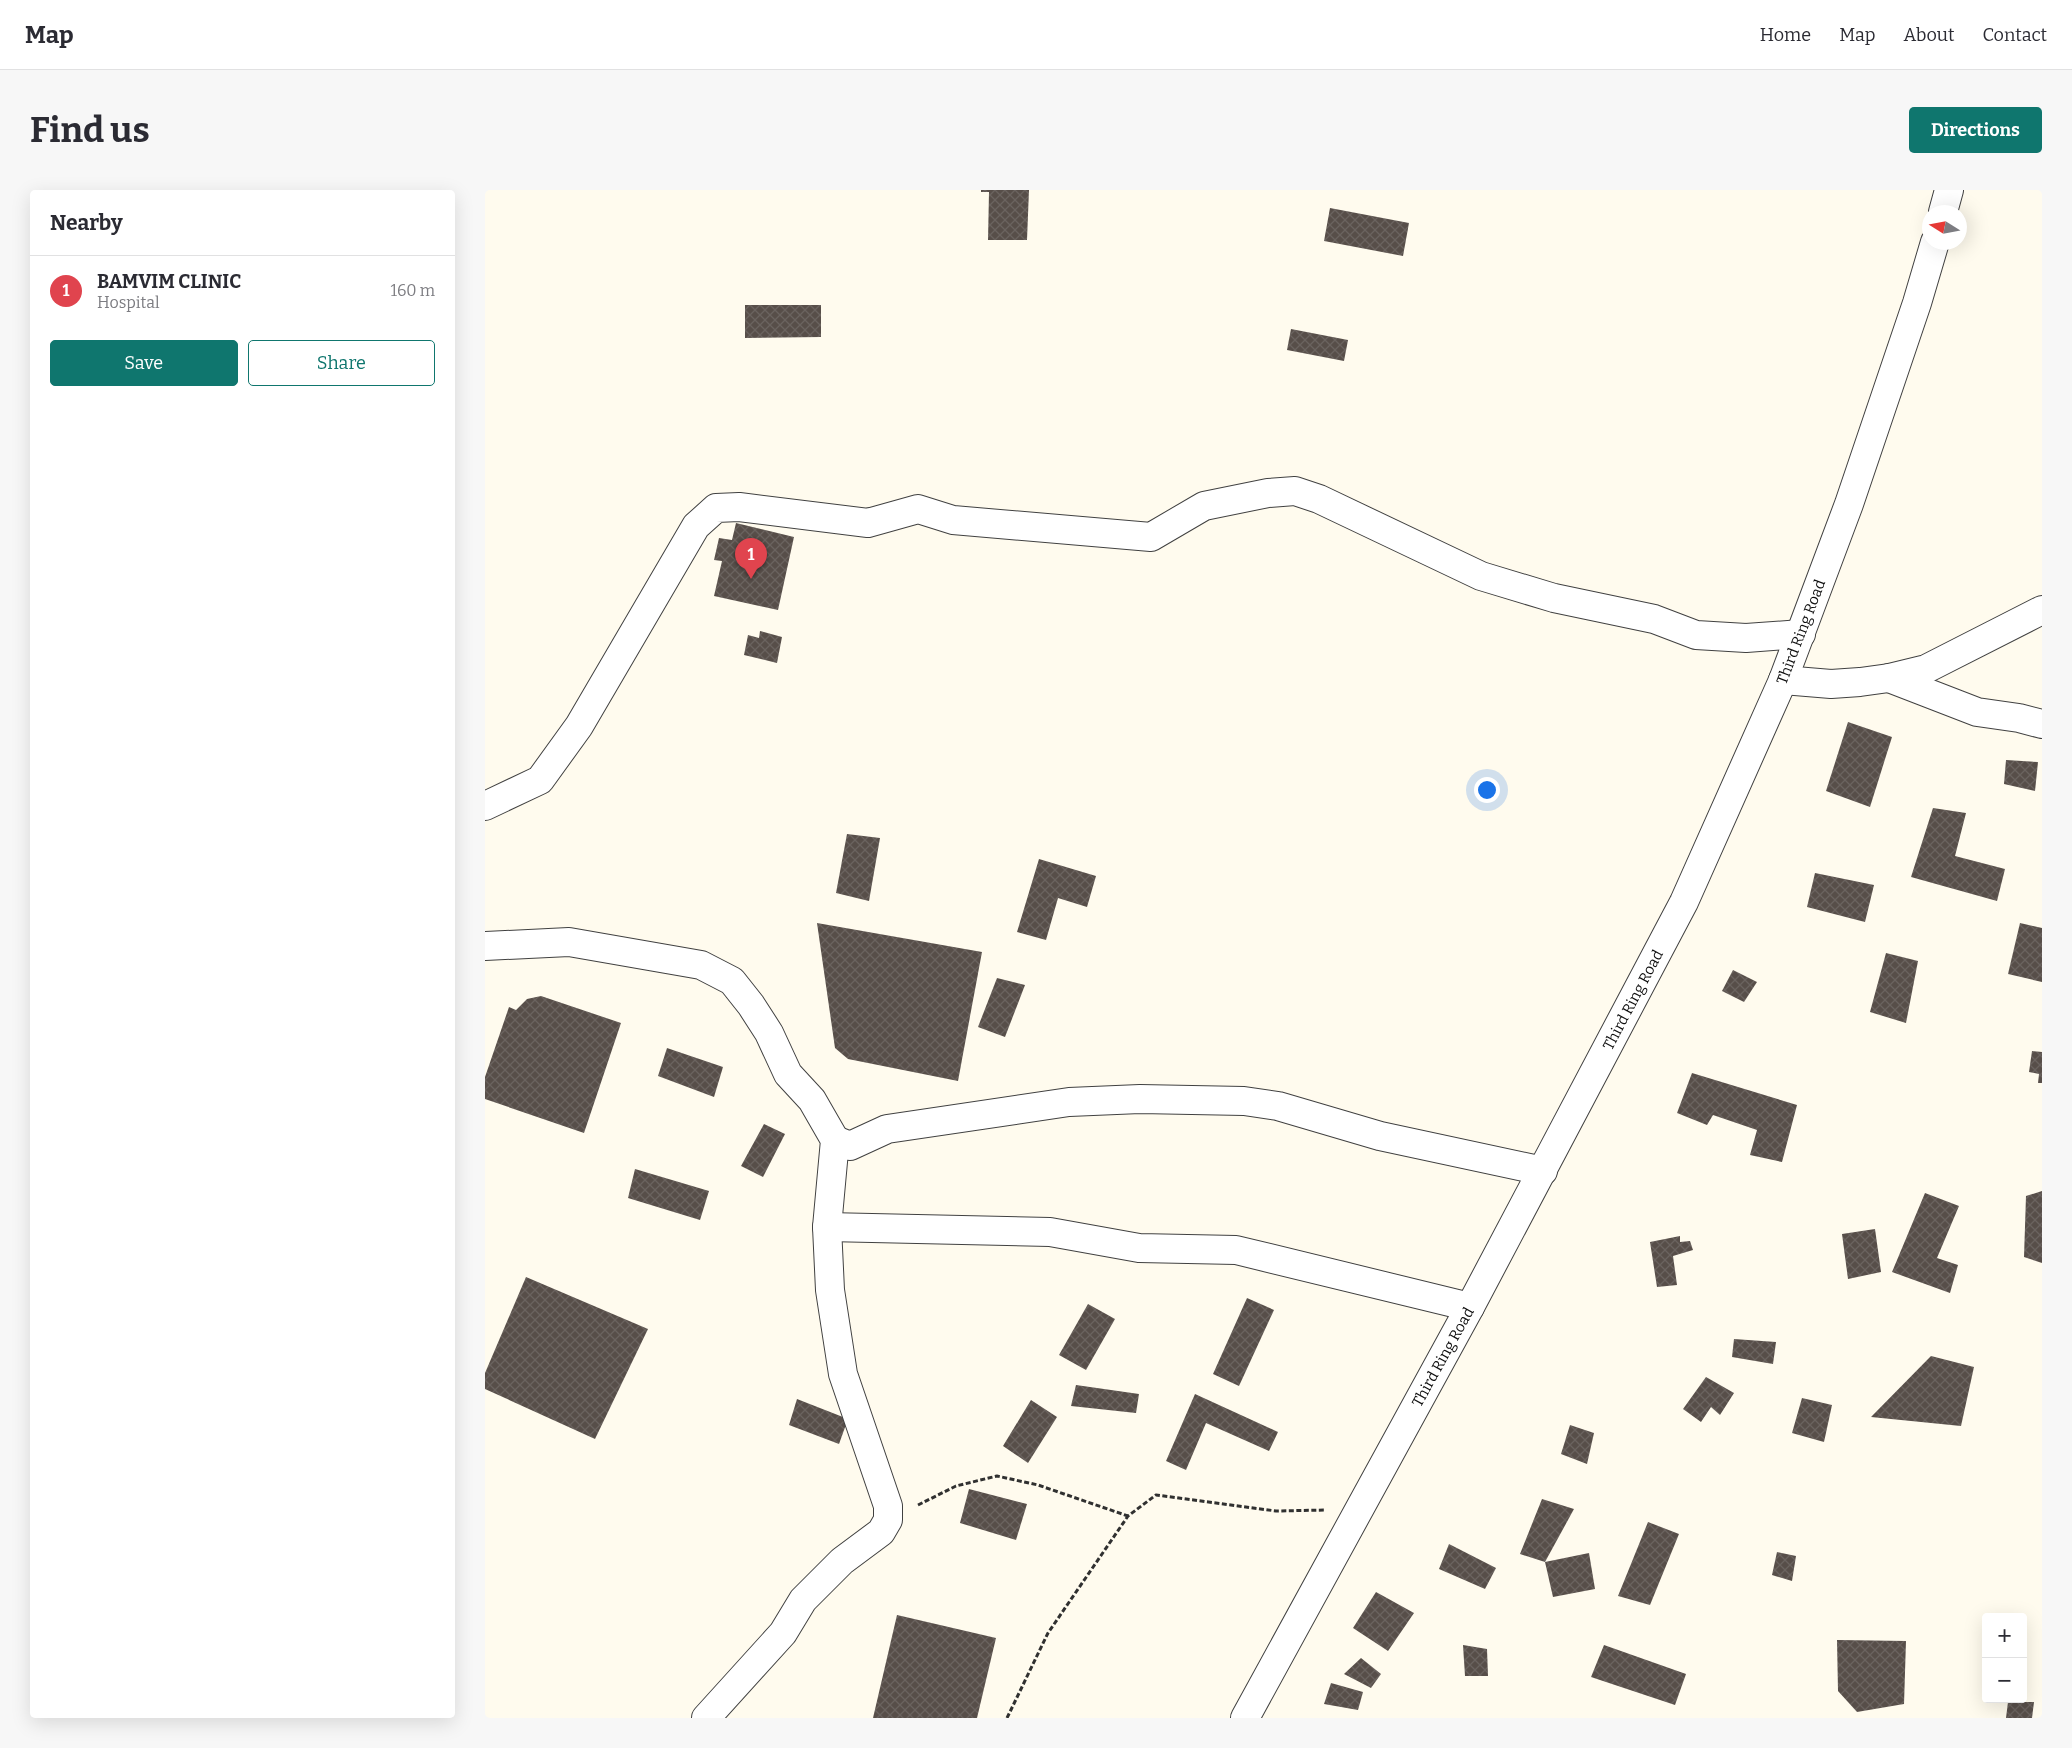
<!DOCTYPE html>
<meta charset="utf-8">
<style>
body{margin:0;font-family:Bitter,serif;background:#f7f7f7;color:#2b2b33}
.controls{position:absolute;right:15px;bottom:15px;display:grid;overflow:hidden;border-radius:5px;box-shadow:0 5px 20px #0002}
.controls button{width:45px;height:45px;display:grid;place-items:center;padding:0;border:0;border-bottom:1px solid #e1e1e2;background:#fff;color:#2b2b33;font:25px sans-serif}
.compass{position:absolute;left:1437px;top:15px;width:45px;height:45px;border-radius:50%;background:#fff;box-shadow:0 5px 20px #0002;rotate:281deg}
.you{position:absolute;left:1001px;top:599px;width:18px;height:18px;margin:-12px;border:4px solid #fff;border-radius:50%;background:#1a73e8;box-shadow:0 0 0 8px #1a73e833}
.badge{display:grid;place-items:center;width:32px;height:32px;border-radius:50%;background:#0f766e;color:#fff;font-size:16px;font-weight:700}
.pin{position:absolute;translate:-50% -41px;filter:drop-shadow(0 1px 2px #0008)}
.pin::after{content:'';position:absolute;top:26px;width:18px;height:15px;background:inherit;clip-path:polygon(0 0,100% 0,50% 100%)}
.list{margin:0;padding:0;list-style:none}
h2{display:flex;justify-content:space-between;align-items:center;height:65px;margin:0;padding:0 20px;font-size:21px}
h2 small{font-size:16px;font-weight:400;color:#7c7c81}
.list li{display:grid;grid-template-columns:32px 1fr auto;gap:15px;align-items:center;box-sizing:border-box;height:70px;padding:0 20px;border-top:1px solid #e1e1e2}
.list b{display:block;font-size:19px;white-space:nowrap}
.list p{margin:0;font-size:16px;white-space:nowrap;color:#7c7c81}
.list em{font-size:16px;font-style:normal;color:#7c7c81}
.actions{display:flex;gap:10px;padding:15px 20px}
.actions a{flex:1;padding:11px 0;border:1px solid #0f766e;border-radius:5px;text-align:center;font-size:18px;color:#0f766e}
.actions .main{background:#0f766e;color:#fff}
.map{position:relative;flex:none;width:1557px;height:1528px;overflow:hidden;border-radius:5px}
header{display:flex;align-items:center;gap:30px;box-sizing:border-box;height:70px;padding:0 25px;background:#fff;border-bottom:1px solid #e1e1e2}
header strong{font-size:24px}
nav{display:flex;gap:28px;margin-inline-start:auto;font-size:18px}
.intro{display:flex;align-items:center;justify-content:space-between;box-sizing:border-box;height:120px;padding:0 30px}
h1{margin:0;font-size:35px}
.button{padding:12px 22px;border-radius:5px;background:#0f766e;color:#fff;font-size:18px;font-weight:700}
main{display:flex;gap:30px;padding:0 30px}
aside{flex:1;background:#fff;border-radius:5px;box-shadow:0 5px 20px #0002}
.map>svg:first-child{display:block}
.building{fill:url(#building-cross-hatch)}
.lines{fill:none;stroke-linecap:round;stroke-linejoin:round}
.minor-casing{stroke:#414141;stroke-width:30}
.path{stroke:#303030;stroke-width:3;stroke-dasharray:5 2.5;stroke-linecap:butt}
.minor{stroke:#fff;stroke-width:28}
.labels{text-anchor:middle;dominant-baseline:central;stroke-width:5;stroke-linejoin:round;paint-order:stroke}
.street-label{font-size:15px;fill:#0e0e0e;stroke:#fff}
</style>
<header>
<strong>Map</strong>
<nav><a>Home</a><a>Map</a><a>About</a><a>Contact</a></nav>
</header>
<div class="intro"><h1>Find us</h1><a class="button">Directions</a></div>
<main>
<aside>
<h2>Nearby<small></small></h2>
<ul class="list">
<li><span class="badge" style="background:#e0444e">1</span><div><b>BAMVIM CLINIC</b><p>Hospital</p></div><em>160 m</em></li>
</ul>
<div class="actions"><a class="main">Save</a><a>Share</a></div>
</aside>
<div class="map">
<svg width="1557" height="1528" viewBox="0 0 1557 1528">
<defs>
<pattern id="building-cross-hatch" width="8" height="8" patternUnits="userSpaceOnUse" patternTransform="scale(1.25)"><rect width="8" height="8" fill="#574e49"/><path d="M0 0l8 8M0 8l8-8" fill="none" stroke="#6a635f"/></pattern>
</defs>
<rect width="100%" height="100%" fill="#fffbee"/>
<g class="building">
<polygon points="496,0 544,0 542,50 503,50 504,2 496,2"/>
<polygon points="845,18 924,33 918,66 839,51"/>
<polygon points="260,115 336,115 336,147 260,148"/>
<polygon points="806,139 863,150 859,171 802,160"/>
<polygon points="251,333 309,347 293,420 229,406 237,371 229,370 234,348 247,350"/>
<polygon points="275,441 297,447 292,473 259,465 263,445 274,448"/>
<polygon points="1363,532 1407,547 1385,617 1341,601"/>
<polygon points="1521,570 1553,572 1550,601 1519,594"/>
<polygon points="1448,618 1481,623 1470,666 1520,679 1512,711 1426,687"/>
<polygon points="362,644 395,648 384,711 351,703"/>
<polygon points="554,669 611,686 602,717 573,708 561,750 532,742"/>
<polygon points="1330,683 1389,695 1380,732 1322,717"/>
<polygon points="332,733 497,762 473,891 363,869 350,858"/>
<polygon points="1535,733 1557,738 1557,792 1523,784"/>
<polygon points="1401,763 1433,771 1421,833 1385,822"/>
<polygon points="1248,780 1272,792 1259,812 1237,801"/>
<polygon points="512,788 540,795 520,847 493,837"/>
<polygon points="56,806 136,833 99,943 0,909 0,887 24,817 31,820 42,809"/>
<polygon points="182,858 238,877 229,907 173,886"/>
<polygon points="1547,861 1557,862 1557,893 1553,893 1554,884 1544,882"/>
<polygon points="1207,883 1312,915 1297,972 1265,965 1272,940 1228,925 1222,935 1192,923"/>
<polygon points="279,934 300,944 278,987 256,976"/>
<polygon points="150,979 224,1001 215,1030 143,1008"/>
<polygon points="1557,1001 1557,1073 1539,1067 1541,1006"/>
<polygon points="1440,1003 1474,1016 1452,1068 1473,1075 1465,1103 1407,1082"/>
<polygon points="1390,1039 1396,1082 1363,1089 1357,1044"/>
<polygon points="1195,1046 1195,1052 1205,1051 1208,1060 1188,1066 1192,1095 1172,1097 1165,1052"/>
<polygon points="41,1087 163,1139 110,1249 0,1199 0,1183"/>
<polygon points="762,1108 789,1120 754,1196 728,1184"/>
<polygon points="603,1114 630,1129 601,1180 574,1165"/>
<polygon points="1249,1149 1291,1152 1288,1174 1247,1167"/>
<polygon points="1446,1166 1489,1177 1476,1236 1386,1227"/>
<polygon points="1221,1187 1249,1203 1235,1225 1226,1217 1216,1232 1198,1219"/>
<polygon points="591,1195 654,1204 651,1223 586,1216"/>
<polygon points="710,1204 793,1242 784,1261 721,1233 701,1280 681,1271"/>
<polygon points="1317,1208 1347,1215 1339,1252 1307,1243"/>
<polygon points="312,1209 363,1229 354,1254 304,1235"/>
<polygon points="546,1210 572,1227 543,1273 518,1256"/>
<polygon points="1085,1235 1109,1243 1102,1274 1076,1264"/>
<polygon points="484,1299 542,1314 531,1350 475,1333"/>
<polygon points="1057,1309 1089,1319 1060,1372 1035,1364"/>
<polygon points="1163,1332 1194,1344 1165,1415 1133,1406"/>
<polygon points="964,1354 1011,1378 1000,1399 954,1379"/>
<polygon points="1292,1362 1311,1366 1307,1391 1287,1385"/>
<polygon points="1104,1363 1110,1399 1068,1407 1060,1372"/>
<polygon points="891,1402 929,1423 903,1461 868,1438"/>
<polygon points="412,1425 511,1448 492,1528 388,1528"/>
<polygon points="1352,1450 1421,1451 1419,1514 1372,1522 1353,1501"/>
<polygon points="978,1455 1002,1459 1003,1486 980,1486"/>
<polygon points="1119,1455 1201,1484 1190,1515 1106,1487"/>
<polygon points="876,1468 896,1484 886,1498 859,1484"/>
<polygon points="846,1493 878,1502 873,1520 839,1514"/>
<polygon points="1523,1512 1549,1512 1547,1528 1521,1528"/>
</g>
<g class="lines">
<g class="minor-casing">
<g id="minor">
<polyline points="1458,22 1464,0"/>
<polyline points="1404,488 1492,522 1534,528 1557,534"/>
<polyline points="1298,490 1346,494 1375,492 1404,488 1441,479 1557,420"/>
<polyline points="0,616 55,590 94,536 211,336 231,318 254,317 383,333 433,319 468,330 666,347 719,316 783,303 810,301 834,309 996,386 1069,408 1169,429 1211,445 1261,448 1316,444"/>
<polyline points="0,756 84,752 216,775 247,791 266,815 284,843 303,884 327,910 350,950 342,1037 345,1100 358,1184 403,1316 403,1330 396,1342 357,1371 318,1410 298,1443 221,1528"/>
<polyline points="350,950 365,956 402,939 584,912 655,909 759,911 793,916 895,946 1058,981"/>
<polyline points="342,1037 565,1042 654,1058 751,1060 985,1117"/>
<polyline points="760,1528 985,1117 1199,712 1298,490 1364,314 1432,113 1450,52"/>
</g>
</g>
<g class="path">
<polyline points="433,1315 471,1296 512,1286 553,1295 643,1326"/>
<polyline points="522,1528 563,1443 643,1326 671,1305 791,1321 841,1320"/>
</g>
<use href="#minor" class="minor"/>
</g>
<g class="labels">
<g class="street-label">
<text transform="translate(1316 442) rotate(-69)">Third Ring Road</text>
<text transform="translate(1148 810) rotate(-62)">Third Ring Road</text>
<text transform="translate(958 1167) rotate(-61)">Third Ring Road</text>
</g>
</g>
</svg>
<div class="controls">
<button>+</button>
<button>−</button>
</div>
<svg class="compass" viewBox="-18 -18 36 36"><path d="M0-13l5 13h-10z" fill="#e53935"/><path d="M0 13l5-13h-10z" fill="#7c7c81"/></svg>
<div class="you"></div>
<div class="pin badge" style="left:266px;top:389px;background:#e0444e">1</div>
</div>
</main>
